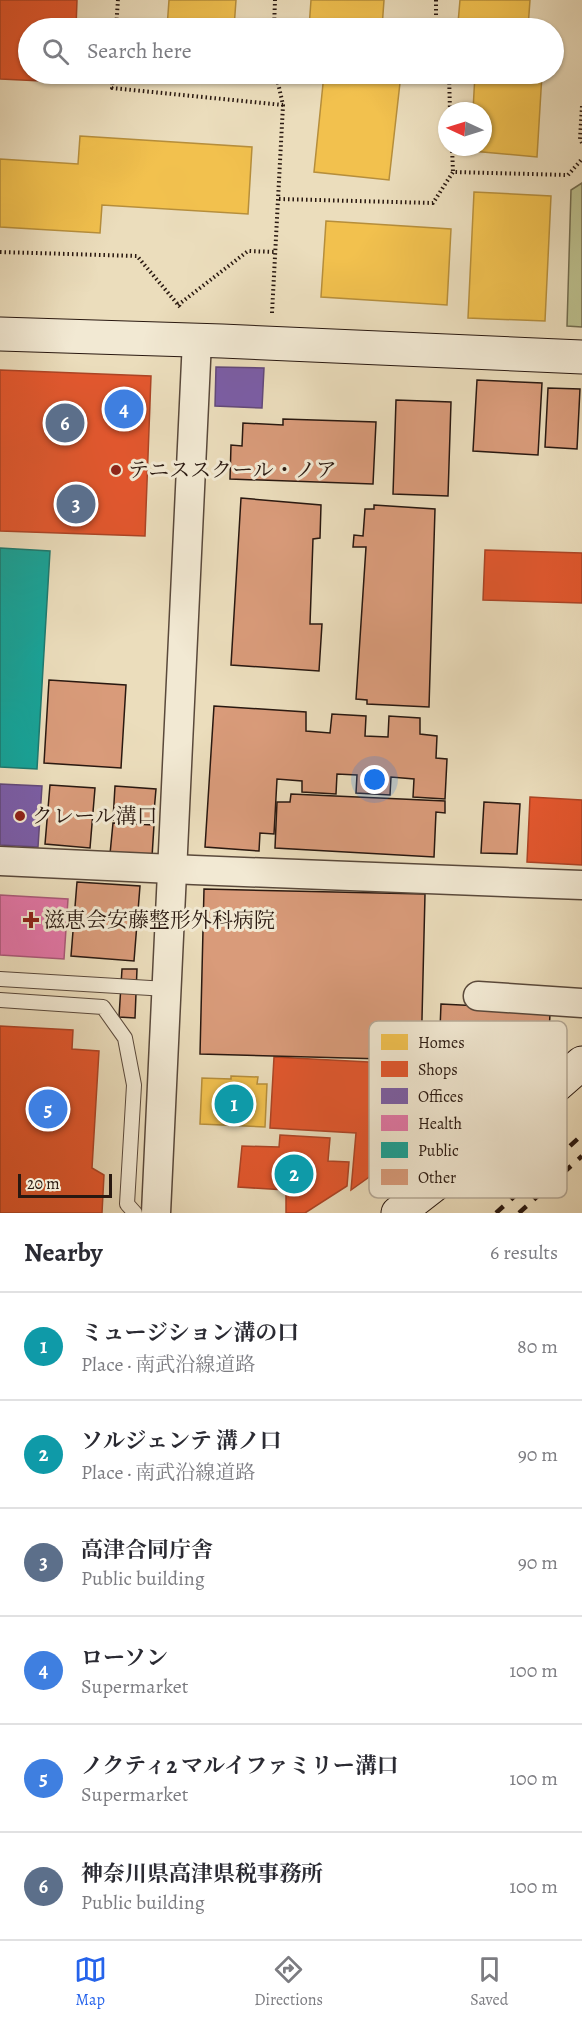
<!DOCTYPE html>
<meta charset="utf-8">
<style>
body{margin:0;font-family:Alegreya,"Noto Serif JP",serif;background:#f7f7f7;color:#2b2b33}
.compass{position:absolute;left:438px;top:102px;width:54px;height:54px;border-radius:50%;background:#fff;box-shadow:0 2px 4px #0004;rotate:274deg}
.scale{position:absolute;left:18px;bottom:15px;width:94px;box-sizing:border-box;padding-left:6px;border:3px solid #291810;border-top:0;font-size:16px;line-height:21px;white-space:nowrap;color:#291810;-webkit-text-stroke:4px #f2e9d3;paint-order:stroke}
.you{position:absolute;left:375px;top:780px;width:21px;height:21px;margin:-15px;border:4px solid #fff;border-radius:50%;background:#1a73e8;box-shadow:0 0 0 9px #1a73e833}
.badge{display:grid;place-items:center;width:39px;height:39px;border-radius:50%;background:#2563eb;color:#fff;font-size:20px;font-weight:700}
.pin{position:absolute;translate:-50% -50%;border:3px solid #fff;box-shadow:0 2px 6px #0006}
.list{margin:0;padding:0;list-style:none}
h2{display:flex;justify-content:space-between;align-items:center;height:78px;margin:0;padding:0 24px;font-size:26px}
h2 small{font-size:20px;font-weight:400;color:#7c7c81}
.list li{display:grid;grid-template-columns:39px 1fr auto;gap:18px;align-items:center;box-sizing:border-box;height:108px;padding:0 24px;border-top:2px solid #e1e1e2}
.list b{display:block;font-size:22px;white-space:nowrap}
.list p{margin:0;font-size:20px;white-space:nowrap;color:#7c7c81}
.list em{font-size:20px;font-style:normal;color:#7c7c81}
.icon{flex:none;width:33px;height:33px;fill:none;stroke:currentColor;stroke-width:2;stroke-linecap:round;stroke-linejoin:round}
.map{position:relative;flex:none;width:582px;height:1213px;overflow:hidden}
.search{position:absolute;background:#fff;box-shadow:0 2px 4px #0004;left:18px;right:18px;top:18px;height:66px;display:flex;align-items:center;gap:15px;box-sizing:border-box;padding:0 21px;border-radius:33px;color:#7c7c81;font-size:22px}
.sheet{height:726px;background:#fff}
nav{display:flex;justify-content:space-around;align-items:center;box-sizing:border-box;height:84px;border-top:2px solid #e1e1e2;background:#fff;font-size:16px;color:#7c7c81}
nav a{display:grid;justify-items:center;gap:3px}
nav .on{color:#2563eb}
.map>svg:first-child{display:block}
.green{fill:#bcc08e;stroke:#726c4f;stroke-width:1.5}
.homes{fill:#f2c14e;stroke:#b68e3b;stroke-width:1.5}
.shops{fill:#e4572e;stroke:#ac4425;stroke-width:1.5}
.offices{fill:#7b5ea7;stroke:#62497a;stroke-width:1.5}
.health{fill:#e377a8;stroke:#ab5a7a;stroke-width:1.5}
.public{fill:#17a398;stroke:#1c796f;stroke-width:1.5}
.building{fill:#d99b7a;stroke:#291810;stroke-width:1.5}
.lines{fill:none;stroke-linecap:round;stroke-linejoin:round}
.lane-casing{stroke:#5a493b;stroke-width:16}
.street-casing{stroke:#5a493b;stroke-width:31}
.secondary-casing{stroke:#291810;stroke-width:35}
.path{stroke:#291810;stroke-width:4;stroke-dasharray:1.5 3;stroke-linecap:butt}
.lane{stroke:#f2e9d3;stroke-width:14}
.street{stroke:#f2e9d3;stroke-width:28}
.secondary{stroke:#f2e9d3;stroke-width:33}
.rail{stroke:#291810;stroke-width:4.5;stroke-dasharray:10 10;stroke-linecap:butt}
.poi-dot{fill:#8f2418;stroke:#f2e9d3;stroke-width:2}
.labels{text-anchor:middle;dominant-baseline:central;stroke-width:6;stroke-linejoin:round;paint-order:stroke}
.poi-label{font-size:21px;fill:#291810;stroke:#f2e9d3;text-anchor:start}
.key{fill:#f2e9d3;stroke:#b6aa98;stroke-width:1.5}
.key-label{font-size:16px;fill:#291810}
</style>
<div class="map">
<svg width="582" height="1213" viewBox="0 0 582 1213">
<rect width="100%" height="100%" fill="#ebddbc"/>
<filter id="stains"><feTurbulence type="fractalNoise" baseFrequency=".00333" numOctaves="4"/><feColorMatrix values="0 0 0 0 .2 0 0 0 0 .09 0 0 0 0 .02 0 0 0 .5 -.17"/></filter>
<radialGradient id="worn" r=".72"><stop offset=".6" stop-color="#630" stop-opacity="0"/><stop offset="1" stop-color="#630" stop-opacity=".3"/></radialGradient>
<polygon class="green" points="582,183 582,327 567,326 571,190"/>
<g class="homes">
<polygon points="169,0 236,0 234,28 167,28"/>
<polygon points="311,0 384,0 382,28 309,28"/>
<polygon points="460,0 530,0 528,28 533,28 477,28 478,24 458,23"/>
<polygon points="324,74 401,74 389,180 314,172"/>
<polygon points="475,74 542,74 537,157 461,150 461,147 483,147 483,111 473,111"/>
<polygon points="80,136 252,147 248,214 102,205 100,233 0,227 0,159 78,164"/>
<polygon points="474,192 551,196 545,321 468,318"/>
<polygon points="326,221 451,229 447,305 321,297"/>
<polygon points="231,1076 258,1077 257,1084 267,1084 265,1127 200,1124 202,1078 231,1079"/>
</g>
<g class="shops">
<polygon points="0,0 77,0 76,28 28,28 28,74 43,74 42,81 0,79"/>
<polygon points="0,370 151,376 145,536 0,531"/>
<polygon points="485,550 582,553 582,603 483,600"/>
<polygon points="530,797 582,800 582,865 527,862"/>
<polygon points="0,1026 73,1030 72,1049 99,1051 92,1168 104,1175 102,1213 0,1213"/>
<polygon points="274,1057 444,1066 439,1127 351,1190 356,1133 270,1128"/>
<polygon points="280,1135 330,1138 328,1161 349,1162 347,1186 305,1213 286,1213 286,1190 238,1187 242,1146 279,1147"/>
</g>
<g class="offices">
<polygon points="216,367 264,368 262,408 215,406"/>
<polygon points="0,784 42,786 38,847 0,845"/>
</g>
<polygon class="health" points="0,895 68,899 64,959 0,955"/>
<polygon class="public" points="0,548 50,551 37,769 0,767"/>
<g class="building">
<polygon points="477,380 542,383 538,455 473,451"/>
<polygon points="548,388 580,389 577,449 545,447"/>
<polygon points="396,400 451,402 448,496 393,494"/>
<polygon points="283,419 376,422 373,484 230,479 231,445 242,446 243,423 283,425"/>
<polygon points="241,498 321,505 320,538 313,539 310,624 322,624 319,671 231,665"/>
<polygon points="374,505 435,509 429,707 367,704 367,700 356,699 366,547 353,547 354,535 363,536 365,509 374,509"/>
<polygon points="49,680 126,685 121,768 44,763"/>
<polygon points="214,706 306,712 306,731 330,733 332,714 366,716 365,736 388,737 389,716 420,718 420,734 437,736 436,758 447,759 445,799 413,797 414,779 391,777 390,795 356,793 357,775 337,774 336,794 302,792 302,781 277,779 274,834 260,833 259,851 205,847"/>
<polygon points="50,785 95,788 90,848 45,844"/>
<polygon points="115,786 156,789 153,823 113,820"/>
<polygon points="291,794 445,801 445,813 436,812 434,857 275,848 277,802 290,802"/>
<polygon points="484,802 520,804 517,854 481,853"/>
<polygon points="113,823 154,825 152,857 110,854"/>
<polygon points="77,882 140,886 134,961 71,956"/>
<polygon points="204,889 425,894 421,1060 200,1054"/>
<polygon points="122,969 137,969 135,1018 119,1017"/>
<polygon points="441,1004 519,1008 550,1014 549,1032 518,1030 517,1058 439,1054"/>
</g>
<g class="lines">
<g class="lane-casing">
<g id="lane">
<polyline points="0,979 167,989"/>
<polyline points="0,1000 103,1007 125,1038 134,1085 127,1204 135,1213"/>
</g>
</g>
<g class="street-casing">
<g id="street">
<polyline points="0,861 194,870 582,885"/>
<polyline points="478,996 582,1003"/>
<polyline points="156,1213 197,340"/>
</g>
</g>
<g class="secondary-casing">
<g id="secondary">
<polyline points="0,334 222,341 582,357"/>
<polyline points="398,1213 510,1126 582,1063"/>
</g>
</g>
<g class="path">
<polyline points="436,0 436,28"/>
<polyline points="116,28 118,0"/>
<polyline points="274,28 275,0"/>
<polyline points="113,74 112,88 283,105"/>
<polyline points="449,74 450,111"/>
<polyline points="582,106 580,139 582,143"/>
<polyline points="452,147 453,172"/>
<polyline points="279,199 433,203 453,172 568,175 582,159"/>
<polyline points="0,252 137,256 180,307"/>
<polyline points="178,305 248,251 276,252"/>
<polyline points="272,313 283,105 276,74"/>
</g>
<use href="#lane" class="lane"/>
<use href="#street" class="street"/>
<use href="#secondary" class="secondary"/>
<g class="rail">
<polyline points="496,1213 582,1135"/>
<polyline points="519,1213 582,1156"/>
</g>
</g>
<g class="poi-dot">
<circle cx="116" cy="470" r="6"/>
<circle cx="20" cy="816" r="6"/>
<path d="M28 911h6v6h6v6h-6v6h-6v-6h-6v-6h6z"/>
</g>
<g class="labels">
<g class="poi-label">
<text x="128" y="470">テニススクール・ノア</text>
<text x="32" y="816">クレール溝口</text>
<text x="44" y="920">滋恵会安藤整形外科病院</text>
</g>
</g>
<rect x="369" y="1021" width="198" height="177" rx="9" class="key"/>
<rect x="381" y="1034" width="27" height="16" fill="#f2c14e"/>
<rect x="381" y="1061" width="27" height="16" fill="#e4572e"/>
<rect x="381" y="1088" width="27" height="16" fill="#7b5ea7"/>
<rect x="381" y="1115" width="27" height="16" fill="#e377a8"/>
<rect x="381" y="1142" width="27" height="16" fill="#17a398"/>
<rect x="381" y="1169" width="27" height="16" fill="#d99b7a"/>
<g class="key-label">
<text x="418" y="1048">Homes</text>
<text x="418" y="1075">Shops</text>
<text x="418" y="1102">Offices</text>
<text x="418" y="1129">Health</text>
<text x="418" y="1156">Public</text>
<text x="418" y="1183">Other</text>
</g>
<rect width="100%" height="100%" filter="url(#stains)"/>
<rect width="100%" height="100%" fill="url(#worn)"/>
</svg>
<svg class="compass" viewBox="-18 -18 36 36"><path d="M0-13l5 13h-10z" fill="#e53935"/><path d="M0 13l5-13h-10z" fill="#7c7c81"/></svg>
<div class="scale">20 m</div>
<div class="you"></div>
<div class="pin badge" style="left:234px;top:1104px;background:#0f9aa8">1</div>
<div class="pin badge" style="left:294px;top:1174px;background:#0f9aa8">2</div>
<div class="pin badge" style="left:76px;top:504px;background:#5c6f8a">3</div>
<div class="pin badge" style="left:124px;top:409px;background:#3f7fe0">4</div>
<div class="pin badge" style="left:48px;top:1109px;background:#3f7fe0">5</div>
<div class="pin badge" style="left:65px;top:423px;background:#5c6f8a">6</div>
<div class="search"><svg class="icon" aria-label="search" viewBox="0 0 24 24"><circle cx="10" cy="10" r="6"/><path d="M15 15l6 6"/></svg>Search here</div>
</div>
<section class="sheet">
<h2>Nearby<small>6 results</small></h2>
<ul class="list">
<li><span class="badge" style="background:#0f9aa8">1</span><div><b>ミュージション溝の口</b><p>Place · 南武沿線道路</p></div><em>80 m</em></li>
<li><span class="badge" style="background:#0f9aa8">2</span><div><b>ソルジェンテ 溝ノ口</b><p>Place · 南武沿線道路</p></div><em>90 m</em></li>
<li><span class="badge" style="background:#5c6f8a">3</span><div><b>高津合同庁舎</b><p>Public building</p></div><em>90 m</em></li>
<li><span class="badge" style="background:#3f7fe0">4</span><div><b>ローソン</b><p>Supermarket</p></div><em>100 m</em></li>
<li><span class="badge" style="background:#3f7fe0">5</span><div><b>ノクティ2 マルイファミリー溝口</b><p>Supermarket</p></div><em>100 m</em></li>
<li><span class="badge" style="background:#5c6f8a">6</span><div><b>神奈川県高津県税事務所</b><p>Public building</p></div><em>100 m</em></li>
</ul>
</section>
<nav>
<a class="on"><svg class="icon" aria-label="map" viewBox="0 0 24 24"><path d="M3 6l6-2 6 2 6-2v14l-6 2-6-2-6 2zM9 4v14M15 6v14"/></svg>Map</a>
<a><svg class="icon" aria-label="directions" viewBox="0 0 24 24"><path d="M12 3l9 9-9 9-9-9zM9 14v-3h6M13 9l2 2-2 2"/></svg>Directions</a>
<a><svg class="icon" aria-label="saved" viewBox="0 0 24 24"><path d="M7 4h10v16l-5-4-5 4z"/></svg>Saved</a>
</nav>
